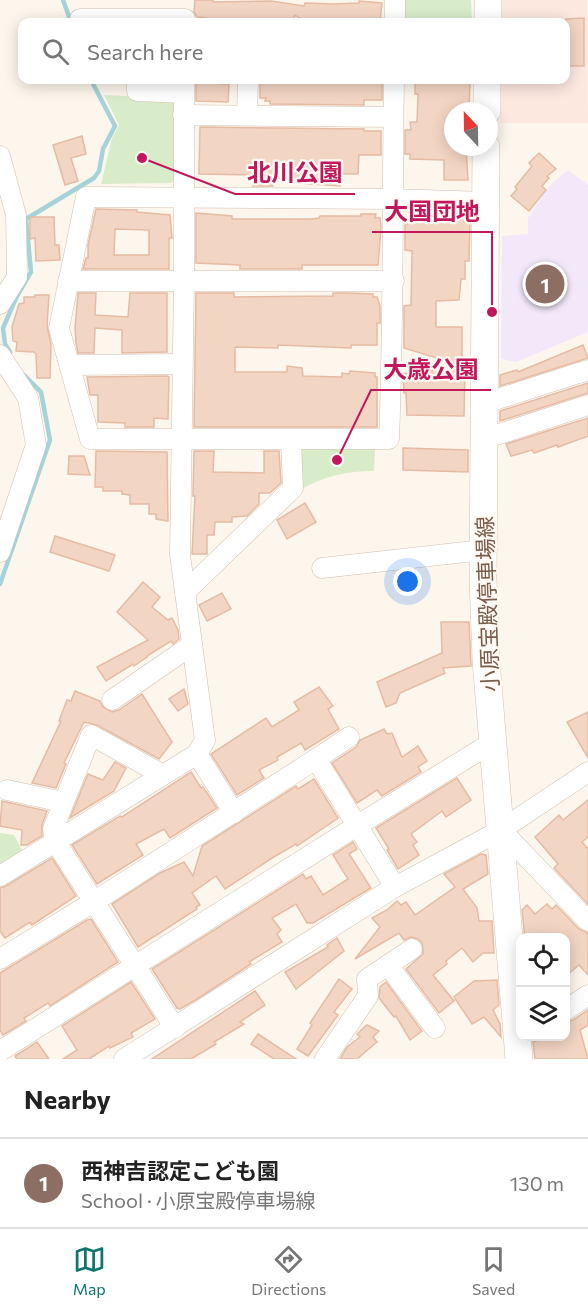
<!DOCTYPE html>
<meta charset="utf-8">
<style>
body{margin:0;font-family:Commissioner,"Noto Sans JP",sans-serif;background:#f6f6f6;color:#222}
.controls{position:absolute;right:18px;bottom:18px;display:grid;overflow:hidden;border-radius:12px;box-shadow:0 3px 15px #0003}
.controls button{width:54px;height:54px;display:grid;place-items:center;padding:0;border:0;border-bottom:2px solid #e0e0e0;background:#fff;color:#222;font:30px sans-serif}
.compass{position:absolute;left:444px;top:102px;width:54px;height:54px;border-radius:50%;background:#fff;box-shadow:0 3px 15px #0003;rotate:338deg}
.you{position:absolute;left:408px;top:582px;width:21px;height:21px;margin:-15px;border:4px solid #fff;border-radius:50%;background:#1a73e8;box-shadow:0 0 0 9px #1a73e833}
.badge{display:grid;place-items:center;width:39px;height:39px;border-radius:50%;background:#0f766e;color:#fff;font-size:20px;font-weight:700}
.pin{position:absolute;translate:-50% -50%;border:3px solid #fff;box-shadow:0 2px 6px #0006}
.list{margin:0;padding:0;list-style:none}
h2{display:flex;justify-content:space-between;align-items:center;height:78px;margin:0;padding:0 24px;font-size:26px}
h2 small{font-size:20px;font-weight:400;color:#767676}
.list li{display:grid;grid-template-columns:39px 1fr auto;gap:18px;align-items:center;box-sizing:border-box;height:90px;padding:0 24px;border-top:2px solid #e0e0e0}
.list b{display:block;font-size:22px;white-space:nowrap}
.list p{margin:0;font-size:20px;white-space:nowrap;color:#767676}
.list em{font-size:20px;font-style:normal;color:#767676}
.icon{flex:none;width:33px;height:33px;fill:none;stroke:currentColor;stroke-width:2;stroke-linecap:round;stroke-linejoin:round}
.map{position:relative;flex:none;width:588px;height:1059px;overflow:hidden}
.search{position:absolute;background:#fff;box-shadow:0 3px 15px #0003;left:18px;right:18px;top:18px;height:66px;display:flex;align-items:center;gap:15px;box-sizing:border-box;padding:0 21px;border-radius:12px;color:#767676;font-size:22px}
.sheet{height:168px;background:#fff}
nav{display:flex;justify-content:space-around;align-items:center;box-sizing:border-box;height:84px;border-top:2px solid #e0e0e0;background:#fff;font-size:16px;color:#767676}
nav a{display:grid;justify-items:center;gap:3px}
nav .on{color:#0f766e}
.map>svg:first-child{display:block}
.commercial{fill:#fde8e0}
.education{fill:#f3e8fa}
.green{fill:#d8ecc9}
.lines{fill:none;stroke-linecap:round;stroke-linejoin:round}
.stream{stroke:#a5d3da;stroke-width:4.5}
.building{fill:#f3d5c3;stroke:#e6bba3;stroke-width:1.5;fill-rule:evenodd}
.street-casing{stroke:#d1beb0;stroke-width:21}
.secondary-casing{stroke:#d6c0b0;stroke-width:28}
.street{stroke:#fff;stroke-width:20}
.secondary{stroke:#fff;stroke-width:27}
.labels{text-anchor:middle;dominant-baseline:central;stroke-width:4.5;stroke-linejoin:round;paint-order:stroke}
.street-label{font-size:22px;fill:#7a5c4d;stroke:#fffaf3}
.leader{fill:none;stroke:#c2185b;stroke-width:2}
.callout-dot{fill:#c2185b;stroke:#fffaf3;stroke-width:2}
.callout-label{font-size:24px;text-anchor:middle;font-weight:bold;fill:#c2185b;stroke:#fffaf3;stroke-width:4.5;stroke-linejoin:round;paint-order:stroke}
</style>
<div class="map">
<svg width="588" height="1059" viewBox="0 0 588 1059">
<rect width="100%" height="100%" fill="#fdf6ec"/>
<polygon class="commercial" points="500,0 587,0 588,123 500,123 500,80 566,80 566,22 500,22"/>
<polygon class="education" points="568,170 588,185 588,332 516,362 501,359 502,236 528,234 528,218 550,185"/>
<g class="green">
<polygon points="403,0 471,0 472,22 403,22"/>
<polygon points="104,95 172,98 176,102 176,178 171,183 101,184 112,138 119,125"/>
<path d="M 300,449 L 375,449 L 374,471 C 348,471 323,476 300,490 Z"/>
<polygon points="0,833 14,835 24,854 0,870"/>
</g>
<g class="lines">
<g class="stream">
<polyline points="63,0 71,22"/>
<polyline points="10,352 5,344 3,328 17,296 31,272 26,219 94,178 99,171 103,149 115,126 91,80"/>
<polyline points="0,584 50,440 41,392 24,375"/>
</g>
</g>
<g class="building">
<polygon points="195,0 213,0 213,2 271,1 304,6 305,3 333,4 359,3 359,1 382,3 380,22 305,22 295,15 292,21 275,20 275,22 224,22 207,21 206,18 197,17 194,12"/>
<polygon points="584,18 584,66 566,66 566,19"/>
<polygon points="262,80 382,81 382,100 364,100 364,105 270,104 270,101 265,101 266,98 260,98 260,81"/>
<polygon points="415,80 470,80 469,111 453,111 453,147 466,147 468,180 444,180 444,160 410,159 410,154 405,154 405,130 411,130 410,122 417,122 418,94 415,94"/>
<polygon points="196,82 229,84 228,102 196,101"/>
<polygon points="200,127 364,129 364,131 381,131 381,155 359,155 358,174 340,174 340,186 298,183 298,178 273,178 273,186 253,186 254,175 199,174"/>
<polygon points="82,136 86,154 71,158 78,181 65,185 53,145"/>
<polygon points="539,153 556,169 547,176 549,178 542,186 546,190 529,211 511,196 517,189 515,187 532,166 529,163"/>
<path d="M 96,209 L 137,210 L 137,212 L 170,215 L 172,238 L 169,238 L 169,269 L 83,269 L 86,258 L 88,258 L 88,245 ZM 115,229 L 149,230 L 149,255 L 114,255 Z"/>
<polygon points="410,212 430,212 430,218 470,218 469,261 465,261 465,279 461,279 459,300 436,301 436,327 462,327 462,366 404,348 404,306 411,305 412,251 405,250 405,225 410,223"/>
<polygon points="196,213 232,216 232,219 312,219 319,218 320,216 361,216 361,214 376,214 375,218 380,218 381,227 378,265 302,265 302,269 240,269 240,265 196,263"/>
<polygon points="30,217 54,217 55,245 59,245 60,260 36,261 35,238 30,239"/>
<polygon points="78,293 96,293 95,315 128,317 130,293 167,293 167,352 122,353 122,330 95,328 94,353 78,353 76,343 75,328"/>
<polygon points="196,293 234,293 234,297 333,296 333,293 347,293 373,294 373,297 377,297 380,306 380,323 377,323 377,345 351,345 351,348 278,345 278,348 235,347 235,372 287,372 287,366 302,368 303,376 342,377 342,373 349,374 350,371 375,373 375,377 377,377 377,427 194,427"/>
<polygon points="35,295 49,295 47,326 51,344 50,378 37,378 36,354 34,352 16,351 17,342 13,341 12,327 19,304 24,303 24,297 35,297"/>
<polygon points="583,345 588,358 500,386 500,375 517,370 518,372"/>
<polygon points="462,368 465,370 464,416 407,415 406,393 404,393 403,374"/>
<polygon points="167,376 169,377 168,419 154,418 154,427 125,427 125,423 98,422 98,395 90,395 87,377"/>
<polygon points="588,383 588,393 500,421 500,411"/>
<polygon points="588,418 588,436 558,447 557,445 534,453 532,450 511,456 506,444"/>
<polygon points="403,448 468,450 468,472 403,470"/>
<polygon points="96,451 167,452 168,521 156,519 156,514 149,514 149,504 130,504 130,495 122,494 122,491 103,491 103,487 95,487"/>
<polygon points="194,451 214,451 213,472 264,473 264,451 279,451 281,483 270,493 259,493 259,504 247,516 232,517 232,522 215,522 214,535 207,535 207,554 192,554 195,496 193,496"/>
<polygon points="69,456 84,456 90,475 68,474"/>
<polygon points="305,503 316,522 287,539 277,520"/>
<polygon points="55,536 115,555 109,571 50,552"/>
<polygon points="143,582 160,597 152,607 168,620 172,618 178,630 179,639 173,644 171,641 147,656 147,657 134,666 133,664 106,681 97,667 148,640 117,612"/>
<polygon points="222,593 231,609 207,621 199,605"/>
<polygon points="441,622 469,622 471,666 443,668 445,673 400,693 396,703 386,707 377,682 442,653"/>
<polygon points="319,687 333,706 328,709 339,729 305,750 301,743 277,757 278,760 259,770 264,778 237,795 211,754 266,718 272,727 299,710 294,702"/>
<polygon points="184,689 188,704 178,711 169,699"/>
<polygon points="75,691 100,701 103,707 112,712 119,710 142,694 172,742 159,759 97,725 84,722 64,763 66,764 56,788 32,783 61,721 59,721 67,700 71,701"/>
<polygon points="588,712 588,758 567,722"/>
<polygon points="384,729 387,734 392,733 402,757 418,746 427,761 418,767 421,772 382,796 377,790 357,803 332,763 356,747 360,740"/>
<polygon points="115,762 126,768 114,791 70,818 88,774 103,780"/>
<polygon points="191,772 201,788 203,787 217,808 170,838 164,829 136,844 143,855 97,884 72,845 120,816 122,817"/>
<polygon points="457,778 471,800 446,817 442,811 411,834 417,842 413,845 419,855 398,869 387,850 389,849 376,828"/>
<polygon points="314,779 338,818 297,846 296,844 272,858 225,889 216,876 192,893 200,905 196,907 197,909 138,947 112,904 160,873 184,862 193,876 202,846 296,786 298,789"/>
<polygon points="588,800 588,837 582,842 588,849 588,904 554,868 558,864 535,837 559,815 563,820"/>
<polygon points="2,801 47,811 42,825 42,836 27,845 21,845 22,830 0,826"/>
<polygon points="353,842 357,849 349,854 371,888 313,923 307,923 296,904 272,918 281,930 277,934 282,942 249,962 251,964 197,999 180,1009 177,1008 152,969 303,874 306,879 311,876 323,895 348,879 333,855"/>
<polygon points="481,854 486,855 488,874 463,889 477,908 479,921 492,921 494,953 483,953 473,962 462,948 446,961 447,964 433,975 454,1001 439,1013 406,969 423,954 422,943 418,939 411,937 404,940 399,933 355,959 380,927 372,918 387,910 397,901 401,905 406,902 415,915 455,887 444,874"/>
<polygon points="52,858 76,896 32,925 30,922 5,938 0,931 0,888 6,886"/>
<polygon points="547,904 552,909 556,905 579,929 588,933 588,975 579,965 566,976 566,938 525,938 522,910 527,905 535,914"/>
<polygon points="91,919 118,962 50,1006 48,1003 24,1018 26,1021 3,1035 0,1030 0,973 87,920"/>
<polygon points="337,938 344,951 296,989 285,972 328,947 327,945"/>
<polygon points="339,979 352,989 334,1012 338,1015 308,1056 297,1049 312,1025 310,1023"/>
<polygon points="497,980 499,1005 493,1010 500,1024 501,1037 484,1017 472,1024 454,997 474,981"/>
<polygon points="131,982 155,1019 131,1033 133,1037 110,1048 109,1046 89,1059 63,1059 77,1050 62,1026"/>
<polygon points="386,982 422,1031 410,1040 396,1016 394,1017 379,998 380,987"/>
<polygon points="255,991 265,1005 240,1022 244,1024 214,1042 216,1044 191,1059 152,1059"/>
<polygon points="588,1010 588,1025 580,1030 588,1059 535,1059 533,1042 550,1036 566,1036 566,1022 573,1020"/>
<polygon points="367,1025 379,1031 373,1037 377,1042 357,1059 340,1059 347,1047 360,1037 357,1034"/>
<polygon points="258,1034 296,1059 274,1059 251,1044"/>
<polygon points="37,1042 49,1059 17,1059 15,1056"/>
</g>
<g class="lines">
<g class="street-casing">
<g id="street">
<polyline points="80,19 185,19"/>
<polyline points="395,22 395,0"/>
<polyline points="137,80 137,91 183,93"/>
<polyline points="184,80 184,281 180,555 205,740 197,754 234,813"/>
<path d="M 394,80 C 392,199 394,319 389,439 L 90,439 L 59,328 L 86,197 L 394,199 L 486,202"/>
<polyline points="183,115 393,117"/>
<polyline points="247,115 248,80"/>
<polyline points="0,156 16,215 17,277 0,304"/>
<polyline points="68,281 394,281"/>
<polyline points="0,355 28,398 36,445 0,552"/>
<polyline points="69,365 181,364"/>
<polyline points="485,403 588,370"/>
<polyline points="484,439 588,405"/>
<polyline points="322,568 483,550"/>
<polyline points="185,592 293,488 291,440"/>
<polyline points="112,700 192,645"/>
<polyline points="316,759 349,737"/>
<polyline points="163,775 91,735 53,829 55,841 175,1028"/>
<polyline points="7,790 63,802"/>
<polyline points="501,830 588,921"/>
<polyline points="0,876 197,754"/>
<polyline points="0,959 95,901 316,759 395,887"/>
<polyline points="388,965 412,949"/>
<polyline points="566,1010 588,995"/>
<polyline points="0,1051 358,825 493,742"/>
<polyline points="124,1059 395,887 501,830 588,772"/>
<polyline points="325,1059 368,996 367,979 388,965 435,1028"/>
</g>
</g>
<g class="secondary-casing">
<g id="secondary">
<polyline points="488,22 488,0"/>
<polyline points="487,111 487,80"/>
<polyline points="486,147 483,579 486,660 519,1059"/>
</g>
</g>
<use href="#street" class="street"/>
<use href="#secondary" class="secondary"/>
</g>
<g class="labels">
<g class="street-label">
<text transform="translate(487 604) rotate(-92)">小原宝殿停車場線</text>
</g>
</g>
<path class="leader" d="M142 158L235 194H355M492 312L492 232H372M337 460L371 390H491"/>
<g class="callout-dot">
<circle cx="142" cy="158" r="6"/>
<circle cx="492" cy="312" r="6"/>
<circle cx="337" cy="460" r="6"/>
</g>
<g class="callout-label">
<text x="295" y="181">北川公園</text>
<text x="432" y="220">大国団地</text>
<text x="431" y="378">大歳公園</text>
</g>
</svg>
<div class="controls">
<button><svg class="icon" aria-label="locate" viewBox="0 0 24 24"><circle cx="12" cy="12" r="6"/><path d="M12 2v4M12 18v4M2 12h4M18 12h4"/></svg></button>
<button><svg class="icon" aria-label="layers" viewBox="0 0 24 24"><path d="M12 4l9 5-9 5-9-5zM3 14l9 5 9-5"/></svg></button>
</div>
<svg class="compass" viewBox="-18 -18 36 36"><path d="M0-13l5 13h-10z" fill="#e53935"/><path d="M0 13l5-13h-10z" fill="#767676"/></svg>
<div class="you"></div>
<div class="pin badge" style="left:545px;top:284px;background:#8d6e63">1</div>
<div class="search"><svg class="icon" aria-label="search" viewBox="0 0 24 24"><circle cx="10" cy="10" r="6"/><path d="M15 15l6 6"/></svg>Search here</div>
</div>
<section class="sheet">
<h2>Nearby<small></small></h2>
<ul class="list">
<li><span class="badge" style="background:#8d6e63">1</span><div><b>西神吉認定こども園</b><p>School · 小原宝殿停車場線</p></div><em>130 m</em></li>
</ul>
</section>
<nav>
<a class="on"><svg class="icon" aria-label="map" viewBox="0 0 24 24"><path d="M3 6l6-2 6 2 6-2v14l-6 2-6-2-6 2zM9 4v14M15 6v14"/></svg>Map</a>
<a><svg class="icon" aria-label="directions" viewBox="0 0 24 24"><path d="M12 3l9 9-9 9-9-9zM9 14v-3h6M13 9l2 2-2 2"/></svg>Directions</a>
<a><svg class="icon" aria-label="saved" viewBox="0 0 24 24"><path d="M7 4h10v16l-5-4-5 4z"/></svg>Saved</a>
</nav>
